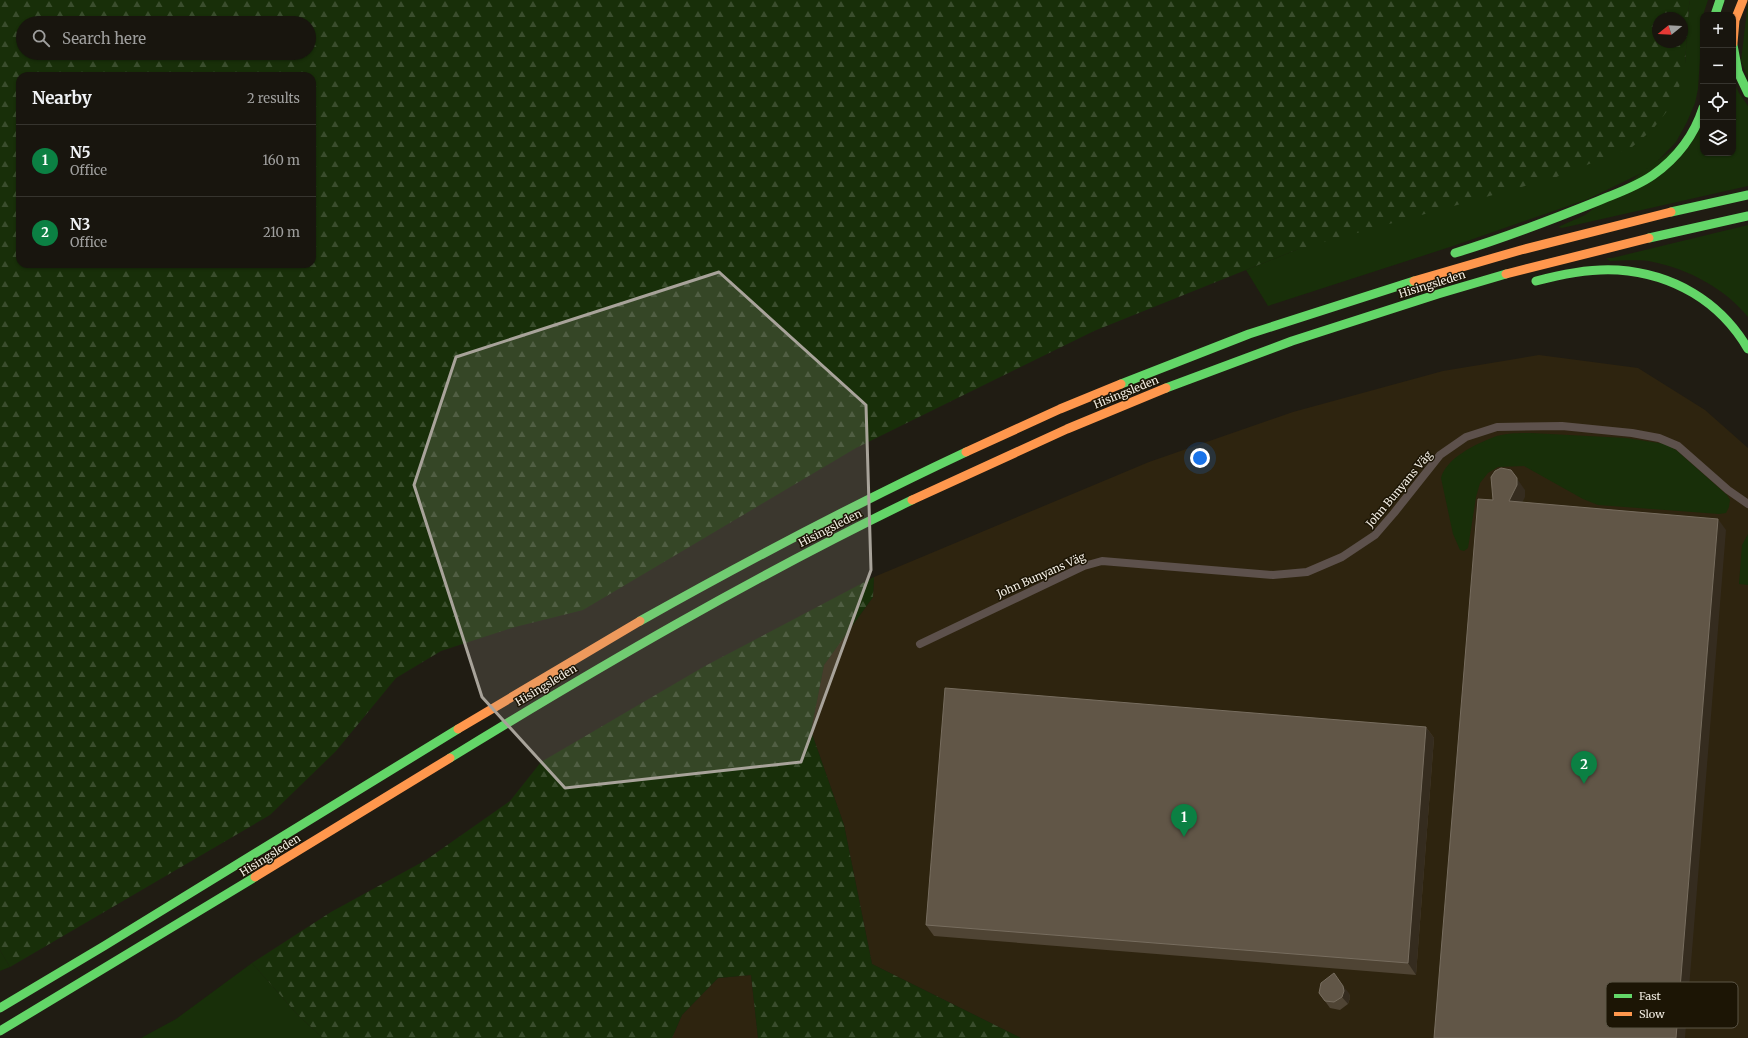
<!DOCTYPE html>
<meta charset="utf-8">
<style>
body{margin:0;font-family:Merriweather,serif;background:#211e17;color:#f1f3f6}
.controls{position:absolute;right:12px;top:12px;display:grid;overflow:hidden;border-radius:8px;box-shadow:0 1px 3px #0004}
.controls button{width:36px;height:36px;display:grid;place-items:center;padding:0;border:0;border-bottom:1px solid #36342e;background:#18150e;color:#f1f3f6;font:20px sans-serif}
.compass{position:absolute;left:1652px;top:12px;width:36px;height:36px;border-radius:50%;background:#18150e;box-shadow:0 1px 3px #0004;rotate:252deg}
.you{position:absolute;left:1200px;top:458px;width:14px;height:14px;margin:-10px;border:3px solid #fff;border-radius:50%;background:#1a73e8;box-shadow:0 0 0 6px #1a73e833}
.badge{display:grid;place-items:center;width:26px;height:26px;border-radius:50%;background:#0b8043;color:#fff;font-size:13px;font-weight:700}
.pin{position:absolute;translate:-50% -33px;filter:drop-shadow(0 1px 2px #0008)}
.pin::after{content:'';position:absolute;top:21px;width:14px;height:12px;background:inherit;clip-path:polygon(0 0,100% 0,50% 100%)}
.list{margin:0;padding:0;list-style:none}
h2{display:flex;justify-content:space-between;align-items:center;height:52px;margin:0;padding:0 16px;font-size:17px}
h2 small{font-size:13px;font-weight:400;color:#9f9f9e}
.list li{display:grid;grid-template-columns:26px 1fr auto;gap:12px;align-items:center;box-sizing:border-box;height:72px;padding:0 16px;border-top:1px solid #36342e}
.list b{display:block;font-size:15px;white-space:nowrap}
.list p{margin:0;font-size:13px;white-space:nowrap;color:#9f9f9e}
.list em{font-size:13px;font-style:normal;color:#9f9f9e}
.icon{flex:none;width:22px;height:22px;fill:none;stroke:currentColor;stroke-width:2;stroke-linecap:round;stroke-linejoin:round}
.map{position:relative;flex:none;width:1748px;height:1038px;overflow:hidden}
.search{position:absolute;background:#18150e;box-shadow:0 1px 3px #0004;left:16px;top:16px;width:300px;height:44px;display:flex;align-items:center;gap:10px;box-sizing:border-box;padding:0 14px;border-radius:22px;color:#9f9f9e;font-size:15px}
.panel{position:absolute;background:#18150e;box-shadow:0 1px 3px #0004;left:16px;top:72px;width:300px;height:196px;border-radius:12px}
.map>svg:first-child{display:block}
.built{fill:#2e240f}
.grass{fill:#182f09}
.forest{fill:url(#forest-firs);fill-rule:evenodd}
.lines{fill:none;stroke-linecap:round;stroke-linejoin:round}
.lane{stroke:#5d514c;stroke-width:8}
.fast{stroke:#63d668;stroke-width:9}
.slow{stroke:#ff974d;stroke-width:9}
.wall{fill:#4f4434}
.shaded-wall{fill:#352c1f}
.building{fill:#615647;stroke:#776d5f}
.marked{fill:#a8a39a;fill-opacity:0.2;stroke:#a8a39a;stroke-width:3;stroke-linejoin:round}
.labels{text-anchor:middle;dominant-baseline:central;stroke-width:3;stroke-linejoin:round;paint-order:stroke}
.street-label{font-size:11px;fill:#f1ece2;stroke:#1c1505}
.key{fill:#1c1505;stroke:#5c5647;stroke-width:1}
.key-label{font-size:11px;fill:#f1ece2}
</style>
<div class="map">
<svg width="1748" height="1038" viewBox="0 0 1748 1038">
<defs>
<pattern id="forest-firs" width="22" height="20" patternUnits="userSpaceOnUse"><rect width="22" height="20" fill="#182f09"/><path d="M5 1l3.5 6h-7zM16 11l3.5 6h-7z" fill="#3a4d2d"/></pattern>
</defs>
<rect width="100%" height="100%" fill="#201c13"/>
<g class="built">
<polygon points="1539,355 1638,368 1705,410 1748,448 1748,1038 1021,1038 872,964 844,825 811,731 824,665 873,597 874,577 1149,462 1293,412 1443,371"/>
<polygon points="751,975 758,1038 672,1038 682,1015 718,978"/>
</g>
<g class="grass">
<polygon points="1690,0 1708,0 1703,15 1698,89 1695,103 1687,122 1676,142 1650,169 1588,199 1453,246 1268,306 1246,270 1296,250 1685,63 1689,5"/>
<polygon points="1748,2 1748,78 1741,61"/>
<polygon points="1733,80 1739,93 1748,106 1748,186 1562,228 1558,227 1585,215 1703,127 1703,153 1733,153"/>
<path d="M 1748,225 L 1748,317 C 1726,289 1688,269 1653,262 C 1640,259 1624,261 1610,261 L 1606,258 L 1612,258 Z"/>
<path d="M 1531,433 L 1626,438 L 1665,444 L 1676,450 L 1727,495 L 1730,500 L 1729,507 L 1726,513 L 1719,514 L 1598,505 L 1583,499 L 1524,466 L 1498,467 L 1488,473 L 1480,483 L 1476,497 L 1468,548 L 1464,551 L 1460,550 L 1453,534 L 1441,478 C 1446,458 1476,444 1494,437 C 1505,433 1518,433 1531,433 Z"/>
<polygon points="1748,534 1748,585 1739,584 1742,545"/>
<polygon points="0,950 10,967 0,971"/>
<polygon points="252,963 298,1015 323,1038 141,1038 176,1019"/>
</g>
<g class="forest">
<path d="M 0,0 L 1690,0 L 1689,5 L 1685,63 L 1676,100 L 1652,130 L 1632,147 L 1554,178 L 1296,250 L 1094,331 L 856,448 L 583,610 L 515,627 L 441,651 L 396,678 L 336,751 L 270,815 L 10,967 L 0,950 ZM 1658,18 L 1682,18 L 1682,42 L 1658,42 ZM 23,23 L 309,23 L 309,53 L 23,53 ZM 20,76 L 312,76 L 312,264 L 20,264 Z"/>
<polygon points="874,577 873,597 824,665 811,731 844,825 872,964 1021,1038 758,1038 751,975 718,978 682,1015 672,1038 323,1038 298,1015 252,963 331,912 426,860 510,801 541,762 705,666"/>
</g>
<g class="lines">
<polyline class="lane" points="920,644 1084,566 1102,561 1273,575 1307,572 1342,557 1375,535 1394,513 1440,455 1466,437 1497,427 1562,426 1632,433 1659,438 1678,446 1728,490 1748,504"/>
<g class="fast">
<polyline points="1715,15 1720,0"/>
<polyline points="1733,45 1738,72 1748,93"/>
<polyline points="1671,212 1748,195"/>
<polyline points="1649,238 1748,216"/>
<path d="M 1455,253 C 1504,238 1551,220 1598,201 C 1617,193 1636,187 1653,175 C 1677,158 1694,136 1703,108"/>
<path d="M 1536,281 C 1562,274 1590,268 1618,270 C 1673,274 1720,301 1748,349"/>
<polyline points="1121,384 1249,334 1414,281"/>
<polyline points="1166,388 1292,341 1438,294 1506,274"/>
<path d="M 640,621 C 747,561 855,504 966,452"/>
<path d="M 450,758 C 600,666 753,577 912,500"/>
<polyline points="0,1008 104,946 458,729"/>
<polyline points="0,1031 255,877"/>
</g>
<g class="slow">
<polyline points="1733,43 1735,20 1743,0"/>
<polyline points="1506,274 1649,238"/>
<polyline points="1414,281 1521,250 1671,212"/>
<polyline points="966,452 1060,409 1121,384"/>
<polyline points="912,500 1067,429 1166,388"/>
<polyline points="458,729 640,621"/>
<polyline points="255,877 450,758"/>
</g>
</g>
<g class="wall">
<polygon points="1426,727 1434,738 1416,975 934,936 926,925"/>
<polygon points="1319,993 1349,993 1350,998 1348,1004 1340,1010 1330,1008"/>
</g>
<g class="shaded-wall">
<polygon points="1511,470 1525,490 1525,497 1517,513 1509,501"/>
<polygon points="1718,519 1726,530 1685,1038 1676,1038"/>
<polygon points="1426,727 1434,738 1416,975 1408,963"/>
<polygon points="1343,986 1349,993 1350,998 1348,1004 1342,997"/>
</g>
<g class="building">
<polygon points="1501,468 1511,470 1517,478 1517,485 1509,501 1718,519 1676,1038 1434,1038 1478,499 1493,500 1491,477 1495,471"/>
<polygon points="945,688 1426,727 1408,963 926,925"/>
<polygon points="1334,973 1343,986 1344,991 1342,997 1334,1002 1325,1001 1319,993 1321,983"/>
</g>
<path class="marked" d="M 719,272 L 866,405 L 871,570 L 801,762 L 565,788 L 482,697 L 414,485 L 456,357 Z"/>
<g class="labels">
<g class="street-label">
<text transform="translate(1432 284) rotate(-17)">Hisingsleden</text>
<text transform="translate(1126 392) rotate(-22)">Hisingsleden</text>
<text transform="translate(1399 489) rotate(-50)">John Bunyans Väg</text>
<text transform="translate(830 528) rotate(-27)">Hisingsleden</text>
<text transform="translate(1041 575) rotate(-24)">John Bunyans Väg</text>
<text transform="translate(546 685) rotate(-31)">Hisingsleden</text>
<text transform="translate(270 855) rotate(-32)">Hisingsleden</text>
</g>
</g>
<rect x="1606" y="982" width="132" height="46" rx="6" class="key"/>
<rect x="1614" y="994" width="18" height="4" fill="#63d668"/>
<rect x="1614" y="1012" width="18" height="4" fill="#ff974d"/>
<g class="key-label">
<text x="1639" y="1000">Fast</text>
<text x="1639" y="1018">Slow</text>
</g>
</svg>
<div class="controls">
<button>+</button>
<button>−</button>
<button><svg class="icon" aria-label="locate" viewBox="0 0 24 24"><circle cx="12" cy="12" r="6"/><path d="M12 2v4M12 18v4M2 12h4M18 12h4"/></svg></button>
<button><svg class="icon" aria-label="layers" viewBox="0 0 24 24"><path d="M12 4l9 5-9 5-9-5zM3 14l9 5 9-5"/></svg></button>
</div>
<svg class="compass" viewBox="-18 -18 36 36"><path d="M0-13l5 13h-10z" fill="#e53935"/><path d="M0 13l5-13h-10z" fill="#9f9f9e"/></svg>
<div class="you"></div>
<div class="pin badge" style="left:1184px;top:837px">1</div>
<div class="pin badge" style="left:1584px;top:784px">2</div>
<div class="search"><svg class="icon" aria-label="search" viewBox="0 0 24 24"><circle cx="10" cy="10" r="6"/><path d="M15 15l6 6"/></svg>Search here</div>
<section class="panel">
<h2>Nearby<small>2 results</small></h2>
<ul class="list">
<li><span class="badge">1</span><div><b>N5</b><p>Office</p></div><em>160 m</em></li>
<li><span class="badge">2</span><div><b>N3</b><p>Office</p></div><em>210 m</em></li>
</ul>
</section>
</div>
